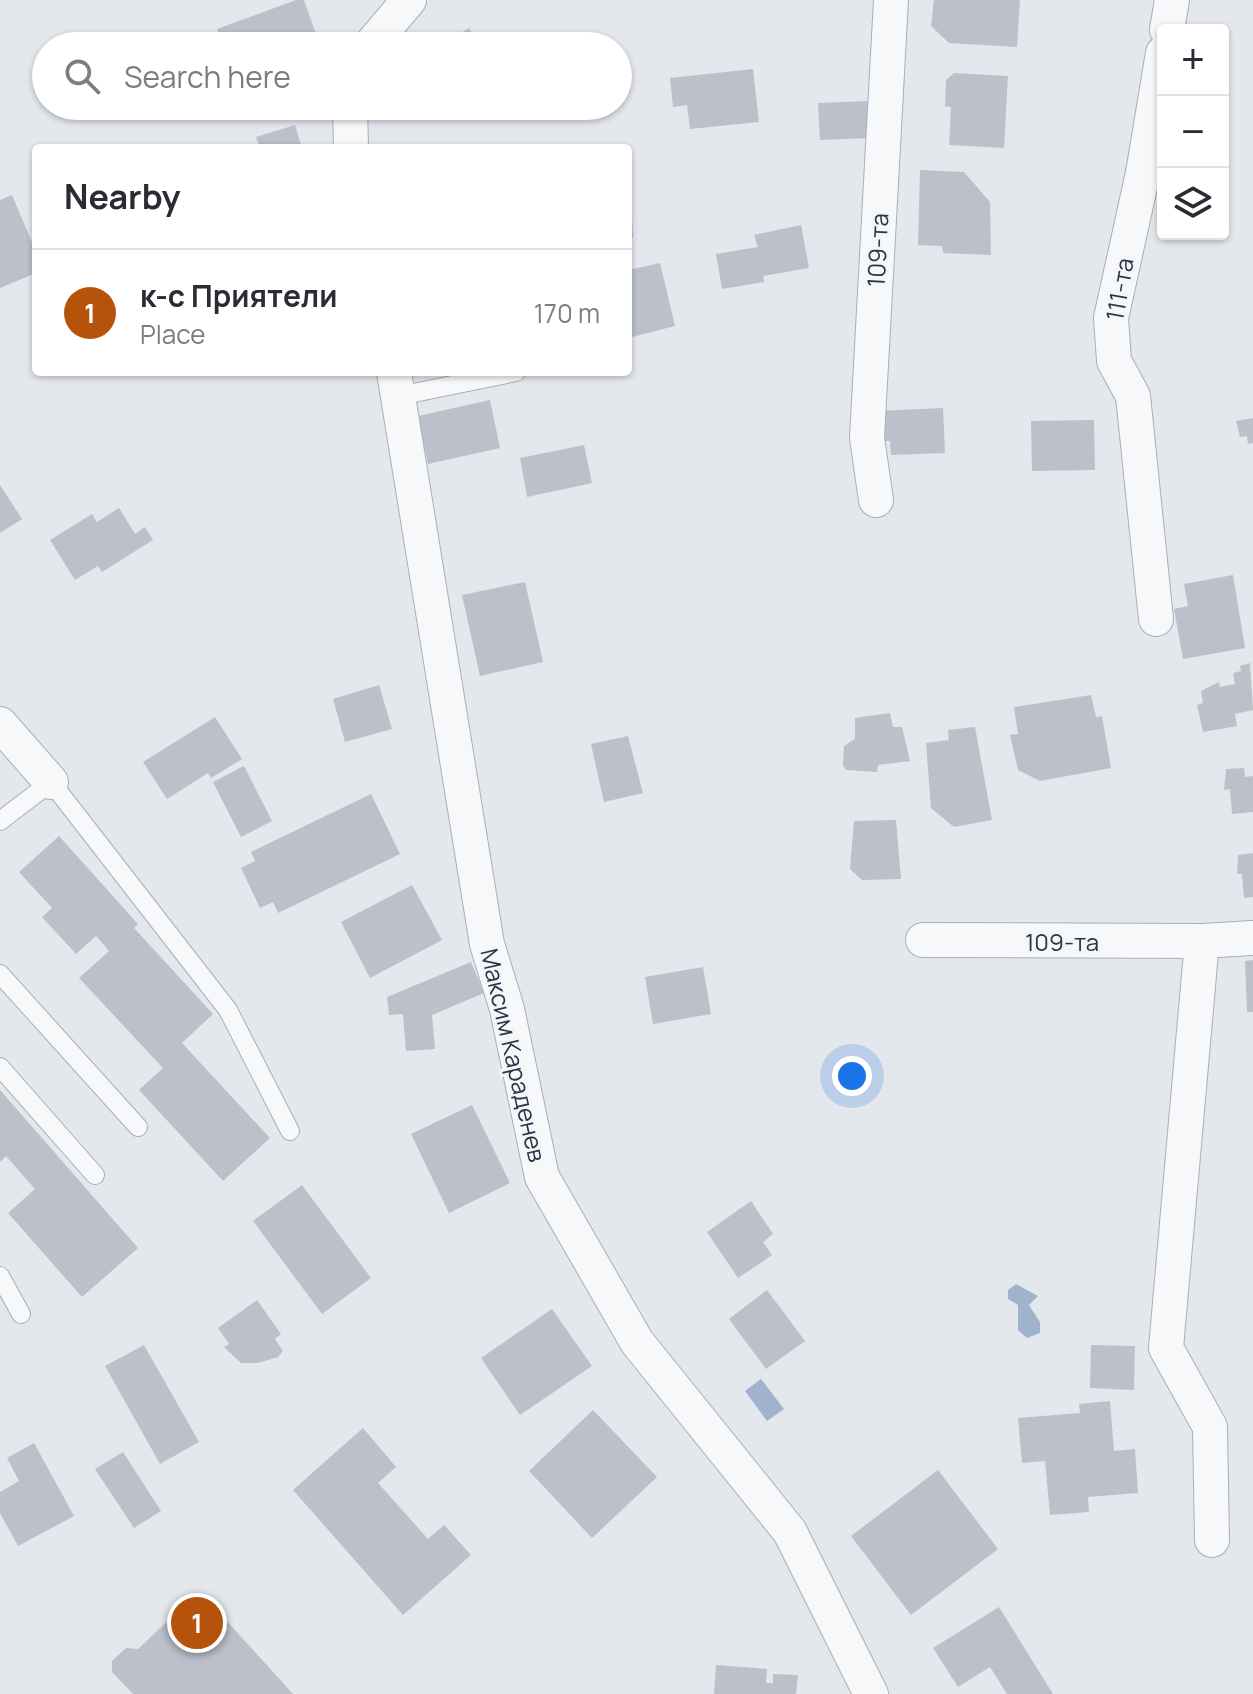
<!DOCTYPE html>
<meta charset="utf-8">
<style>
body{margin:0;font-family:Manrope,sans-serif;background:#f7f7f7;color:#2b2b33}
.controls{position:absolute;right:24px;top:24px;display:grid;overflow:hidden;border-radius:8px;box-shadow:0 2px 6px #0004}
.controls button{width:72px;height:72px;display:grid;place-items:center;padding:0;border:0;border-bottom:2px solid #e1e1e2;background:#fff;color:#2b2b33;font:40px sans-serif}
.you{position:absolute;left:852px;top:1076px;width:28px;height:28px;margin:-20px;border:6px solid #fff;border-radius:50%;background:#1a73e8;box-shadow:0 0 0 12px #1a73e833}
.badge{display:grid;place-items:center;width:52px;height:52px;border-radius:50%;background:#b45309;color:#fff;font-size:26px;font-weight:700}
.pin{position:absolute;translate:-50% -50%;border:4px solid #fff;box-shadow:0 2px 8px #0006}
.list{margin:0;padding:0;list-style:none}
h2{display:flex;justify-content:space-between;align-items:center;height:104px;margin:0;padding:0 32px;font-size:34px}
h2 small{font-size:26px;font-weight:400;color:#7c7c81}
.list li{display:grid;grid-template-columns:52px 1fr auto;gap:24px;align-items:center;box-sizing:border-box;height:128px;padding:0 32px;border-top:2px solid #e1e1e2}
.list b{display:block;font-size:30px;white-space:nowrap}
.list p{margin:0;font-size:26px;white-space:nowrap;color:#7c7c81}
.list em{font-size:26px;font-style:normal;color:#7c7c81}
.icon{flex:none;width:44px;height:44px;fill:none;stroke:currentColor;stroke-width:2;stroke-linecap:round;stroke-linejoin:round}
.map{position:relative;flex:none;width:1253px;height:1694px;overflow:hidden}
.search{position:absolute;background:#fff;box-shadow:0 2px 6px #0004;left:32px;top:32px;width:600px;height:88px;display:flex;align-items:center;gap:20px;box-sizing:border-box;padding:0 28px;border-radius:44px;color:#7c7c81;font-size:30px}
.panel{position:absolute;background:#fff;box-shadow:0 2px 6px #0004;left:32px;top:144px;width:600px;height:232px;border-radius:8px}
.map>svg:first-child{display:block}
.water{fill:#9fb4cc}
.building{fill:#bbc0ca}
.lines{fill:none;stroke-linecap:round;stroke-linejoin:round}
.lane-casing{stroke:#a9aeb7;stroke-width:20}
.street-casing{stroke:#a9aeb7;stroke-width:36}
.lane{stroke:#f7f8fa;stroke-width:18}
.street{stroke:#f7f8fa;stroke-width:34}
.labels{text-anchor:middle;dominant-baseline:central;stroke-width:6;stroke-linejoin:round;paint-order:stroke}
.street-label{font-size:24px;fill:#2b3445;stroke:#f4f6f9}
</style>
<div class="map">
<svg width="1253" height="1694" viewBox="0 0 1253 1694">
<rect width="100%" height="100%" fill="#e4e7ec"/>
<g class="water">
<polygon points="1016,1284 1038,1296 1029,1305 1040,1322 1040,1333 1027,1338 1018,1330 1018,1305 1008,1299 1008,1290"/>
<polygon points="761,1379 784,1409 767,1421 745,1391"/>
</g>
<g class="building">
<polygon points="296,0 304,0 320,46 224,46 217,29"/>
<polygon points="934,0 1020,0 1017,47 949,43 931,26"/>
<polygon points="469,28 480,46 440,46"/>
<polygon points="753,69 759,122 690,129 687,105 673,107 670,78"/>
<polygon points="954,73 1008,76 1004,148 949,145 951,107 945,106 946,80"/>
<polygon points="870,101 871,138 820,140 818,103"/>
<polygon points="470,106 499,106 478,119"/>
<polygon points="295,125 302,148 260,148 256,137"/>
<polygon points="920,170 964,172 990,202 991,255 943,253 942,246 918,245"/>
<polygon points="12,195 36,252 36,273 0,288 0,200"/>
<polygon points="628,197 631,197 633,238 628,238"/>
<polygon points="801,225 809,268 763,276 764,282 722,289 716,254 758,247 754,235"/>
<polygon points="660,263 675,326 628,338 628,270"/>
<polygon points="490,400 500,448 428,464 418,416"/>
<polygon points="943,408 945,453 891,455 890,441 878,441 877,411"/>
<polygon points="1253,418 1253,443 1248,444 1247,436 1240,437 1236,421"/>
<polygon points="1094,420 1095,470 1032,471 1031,421"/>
<polygon points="584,445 592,483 527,497 520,458"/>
<polygon points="0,485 22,519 0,533"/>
<polygon points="119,508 135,534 145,527 153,540 102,572 98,566 75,580 50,540 92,514 97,522"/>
<polygon points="1233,575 1245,648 1183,659 1174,609 1188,606 1184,584"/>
<polygon points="525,582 543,662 480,676 462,595"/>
<polygon points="1250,663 1253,710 1235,714 1237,726 1203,732 1197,705 1203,703 1201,691 1219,682 1220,687 1235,684 1233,673 1241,671 1240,666"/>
<polygon points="379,685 392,729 345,742 333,699"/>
<polygon points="1091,695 1096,717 1102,716 1111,768 1040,781 1018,770 1010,735 1018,734 1014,707"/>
<polygon points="890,713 893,727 902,727 910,761 878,765 877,772 846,770 843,765 844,746 855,739 855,718"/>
<polygon points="215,717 242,759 211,778 208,773 167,799 143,762"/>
<polygon points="975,727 992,820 954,827 931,808 926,743 949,740 948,730"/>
<polygon points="628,736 643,793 604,802 591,744"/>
<polygon points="244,766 272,821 241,837 213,782"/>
<polygon points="1244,768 1245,777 1253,776 1253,812 1232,814 1230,789 1224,790 1226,769"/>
<polygon points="371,794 400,854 278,913 273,902 260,908 241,868 255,861 251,852"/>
<polygon points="896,820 901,879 862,880 850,869 854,821"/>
<polygon points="59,836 138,924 134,928 213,1014 182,1043 270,1138 223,1181 139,1090 163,1068 79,978 109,951 96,936 76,954 42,917 52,908 19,872"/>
<polygon points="1253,853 1253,897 1244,898 1242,874 1237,874 1238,855"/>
<polygon points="412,885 442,940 370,978 341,922"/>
<polygon points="1253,960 1253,1012 1247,1012 1245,961"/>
<polygon points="471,962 484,993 432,1015 435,1049 406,1051 403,1014 389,1015 387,997"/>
<polygon points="703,967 711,1014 653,1024 645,977"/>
<polygon points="0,1090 138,1248 82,1297 8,1213 35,1189 6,1156 0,1162"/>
<polygon points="472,1105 510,1183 449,1213 411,1134"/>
<polygon points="302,1185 371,1278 322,1314 253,1221"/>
<polygon points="751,1201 773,1234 763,1242 772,1255 738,1278 707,1232"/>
<polygon points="767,1290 805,1341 766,1369 729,1319"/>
<polygon points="257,1300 281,1334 275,1339 283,1351 278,1357 258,1363 241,1363 224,1347 229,1344 218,1328"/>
<polygon points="552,1309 592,1366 520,1415 481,1358"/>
<polygon points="144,1345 199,1442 160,1464 105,1366"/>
<polygon points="1091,1345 1135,1346 1134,1390 1090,1388"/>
<polygon points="1110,1401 1114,1451 1135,1449 1138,1493 1088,1497 1089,1512 1050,1515 1045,1461 1022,1463 1018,1418 1080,1413 1079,1404"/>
<polygon points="593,1410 657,1477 592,1538 529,1471"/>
<polygon points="363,1428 396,1467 378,1483 428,1539 444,1525 471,1555 403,1615 293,1490"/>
<polygon points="34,1443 74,1516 18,1546 0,1513 0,1492 19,1481 7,1458"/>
<polygon points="123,1452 161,1511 134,1528 95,1469"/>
<polygon points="938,1470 998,1549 911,1615 851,1536"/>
<polygon points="204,1596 293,1694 133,1694 112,1672 112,1661 126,1648 138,1649 192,1598"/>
<polygon points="999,1607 1053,1694 1007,1694 990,1667 958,1687 933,1648"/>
<polygon points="716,1665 767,1669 766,1683 773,1683 773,1674 798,1675 796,1694 714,1694"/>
</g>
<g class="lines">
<g class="lane-casing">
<g id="lane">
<polyline points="399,396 516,372"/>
<polyline points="0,821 51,782 228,1010 290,1131"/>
<polyline points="0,974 138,1127"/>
<polyline points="0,1067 95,1175"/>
<polyline points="0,1276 21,1314"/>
</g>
</g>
<g class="street-casing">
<g id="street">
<polyline points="1167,30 1172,0"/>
<polyline points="370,46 409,0"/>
<polyline points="350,106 351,148"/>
<polyline points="394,372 487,944 507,1009 542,1177 637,1342 790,1532 871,1694"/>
<polyline points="876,500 867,438 891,0"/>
<polyline points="1156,619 1133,396 1114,361 1111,318 1143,173 1163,53"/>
<polyline points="0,724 51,782"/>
<polyline points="923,940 1202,941"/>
<polyline points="1212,1540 1210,1427 1166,1348 1202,941 1253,938"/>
</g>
</g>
<use href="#lane" class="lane"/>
<use href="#street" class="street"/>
</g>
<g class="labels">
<g class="street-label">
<text transform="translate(877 250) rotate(-87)">109-та</text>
<text transform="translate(1119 289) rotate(-80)">111-та</text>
<text x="1062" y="941">109-та</text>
<text transform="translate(514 1055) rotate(77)">Максим Караденев</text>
</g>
</g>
</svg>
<div class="controls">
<button>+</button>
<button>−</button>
<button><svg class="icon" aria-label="layers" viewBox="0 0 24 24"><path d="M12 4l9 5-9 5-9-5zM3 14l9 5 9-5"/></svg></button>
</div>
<div class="you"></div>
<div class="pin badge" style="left:197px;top:1623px">1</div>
<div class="search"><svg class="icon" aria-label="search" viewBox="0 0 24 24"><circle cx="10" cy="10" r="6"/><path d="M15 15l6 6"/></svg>Search here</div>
<section class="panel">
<h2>Nearby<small></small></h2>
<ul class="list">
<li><span class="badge">1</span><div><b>к-с Приятели</b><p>Place</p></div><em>170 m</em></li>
</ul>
</section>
</div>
